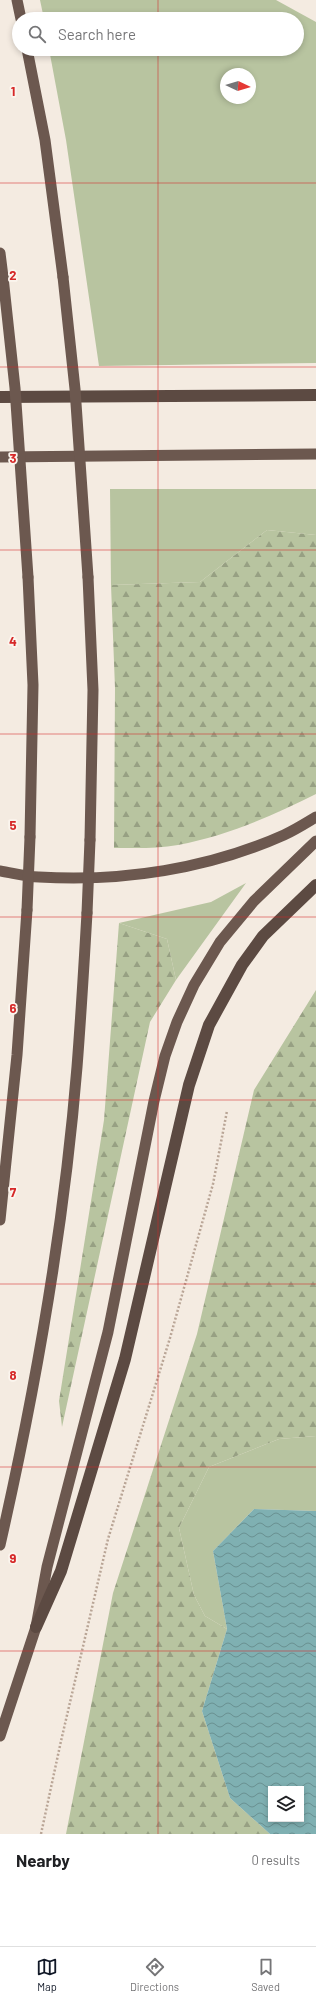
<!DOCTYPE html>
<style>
body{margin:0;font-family:Barlow,sans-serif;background:#f6f6f6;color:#202124}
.controls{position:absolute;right:12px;bottom:12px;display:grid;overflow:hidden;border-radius:0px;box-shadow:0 2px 6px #0003}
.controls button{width:36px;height:36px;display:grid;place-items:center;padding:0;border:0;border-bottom:1px solid #e0e0e0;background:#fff;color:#202124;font:20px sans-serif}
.compass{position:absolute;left:220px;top:68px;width:36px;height:36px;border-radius:50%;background:#fff;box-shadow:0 2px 6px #0003;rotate:94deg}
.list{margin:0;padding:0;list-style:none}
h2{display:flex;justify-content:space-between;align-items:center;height:52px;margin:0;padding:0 16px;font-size:17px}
h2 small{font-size:13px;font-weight:400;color:#757577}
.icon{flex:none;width:22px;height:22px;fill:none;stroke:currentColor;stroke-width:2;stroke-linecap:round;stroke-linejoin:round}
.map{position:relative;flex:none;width:316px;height:1834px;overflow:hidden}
.search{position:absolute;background:#fff;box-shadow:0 2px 6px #0003;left:12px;right:12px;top:12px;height:44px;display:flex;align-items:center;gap:10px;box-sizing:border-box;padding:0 14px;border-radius:22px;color:#757577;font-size:15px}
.sheet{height:112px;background:#fff}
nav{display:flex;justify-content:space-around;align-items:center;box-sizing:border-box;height:56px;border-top:1px solid #e0e0e0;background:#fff;font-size:11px;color:#757577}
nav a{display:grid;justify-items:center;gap:2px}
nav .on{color:#111827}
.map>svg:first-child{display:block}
.grass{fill:#b8c4a0;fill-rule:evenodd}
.forest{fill:url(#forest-firs)}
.water{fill:url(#water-waves);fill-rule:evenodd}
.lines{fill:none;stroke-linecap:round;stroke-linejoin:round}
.path{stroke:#b9a596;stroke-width:2.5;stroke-dasharray:2 2;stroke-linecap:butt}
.trunk{stroke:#6c584f;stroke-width:11}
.motorway{stroke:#5c4a42;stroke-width:12}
.trunk-bridge{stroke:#6c584f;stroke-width:11}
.grid{fill:none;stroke:#d62828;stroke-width:1;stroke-opacity:0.55}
.grid-label{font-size:13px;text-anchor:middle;font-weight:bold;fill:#d62828;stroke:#fbf5ee;stroke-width:3.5;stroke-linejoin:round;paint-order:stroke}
</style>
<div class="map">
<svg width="316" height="1834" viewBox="0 0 316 1834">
<defs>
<pattern id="forest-firs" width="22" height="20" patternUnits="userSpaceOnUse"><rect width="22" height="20" fill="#b8c4a0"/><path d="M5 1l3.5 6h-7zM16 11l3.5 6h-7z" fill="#97a083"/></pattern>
<pattern id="water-waves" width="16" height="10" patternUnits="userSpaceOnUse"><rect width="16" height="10" fill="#7fb0b2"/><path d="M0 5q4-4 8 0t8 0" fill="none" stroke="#699091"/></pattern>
</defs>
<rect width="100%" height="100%" fill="#f4ebe1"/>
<g class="grass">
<path d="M 40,0 L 276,0 L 316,22 L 316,363 L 99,366 L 66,140 L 49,49 L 297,49 L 297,19 L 44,19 ZM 226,74 L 250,74 L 250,98 L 226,98 Z"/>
<polygon points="110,489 316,489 316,535 267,530 200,582 111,585"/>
<polygon points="246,883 176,980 167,939 119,923 211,902"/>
<polygon points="316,1436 316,1511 254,1509 213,1551 227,1629 205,1616 194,1595 179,1528 209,1467 279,1439"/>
</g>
<g class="forest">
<path d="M 267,530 L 316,535 L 316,794 C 272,816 227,836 178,845 C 157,849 135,848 114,848 L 115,688 L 111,585 L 200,582 Z"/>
<polygon points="119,923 167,939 176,980 150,1022 62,1427 59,1401 104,1120"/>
<polygon points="316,990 316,1436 279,1439 209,1467 179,1528 194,1595 205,1616 227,1629 202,1711 230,1798 270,1834 66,1834 113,1593 197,1334 254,1090"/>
</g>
<path class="water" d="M 254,1509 L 316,1511 L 316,1834 L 270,1834 L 230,1798 L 202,1711 L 227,1629 L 213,1551 ZM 271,1789 L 301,1789 L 301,1819 L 271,1819 Z"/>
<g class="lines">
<polyline class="path" points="41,1834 61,1741 108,1539 170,1338 213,1184 227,1111"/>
<g class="trunk">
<polyline points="17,0 21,19"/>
<polyline points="27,49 45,140 63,277"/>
<polyline points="0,253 3,277"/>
<polyline points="0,457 316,454"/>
<polyline points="28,577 33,685 30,837"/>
<polyline points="88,577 93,690 90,840"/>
<path d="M 0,871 C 13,873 26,877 39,877 C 122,882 208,869 284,835 C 295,830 306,823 316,817"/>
<polyline points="0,1220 17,1055 27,910"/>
<path d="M 0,1545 C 36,1387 64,1228 77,1067 C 81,1016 84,965 87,913"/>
<polyline points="0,1736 36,1627 47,1567 108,1332 154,1101 165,1056 177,1022 194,985 220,942 254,901 316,841"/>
</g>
<g class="motorway">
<polyline points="0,397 316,395"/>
<polyline points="36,1627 61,1571 125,1359 189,1085 209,1025 242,965 263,936 316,885"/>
</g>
<g class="trunk-bridge">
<polyline points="3,277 15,388 28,577"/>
<polyline points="63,277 75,389 88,577"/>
<polyline points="27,910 30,837"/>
<polyline points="87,913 90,840"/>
</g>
</g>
<path class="grid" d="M 158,0 L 158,19M 158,49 L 158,1834M 0,183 L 316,183M 0,367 L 316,367M 0,550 L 316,550M 0,734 L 316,734M 0,917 L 316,917M 0,1100 L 316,1100M 0,1284 L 316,1284M 0,1467 L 316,1467M 0,1651 L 316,1651"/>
<g class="grid-label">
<text x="13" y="96">1</text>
<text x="13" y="280">2</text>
<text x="13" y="463">3</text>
<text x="13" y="646">4</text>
<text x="13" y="830">5</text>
<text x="13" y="1013">6</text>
<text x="13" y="1197">7</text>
<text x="13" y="1380">8</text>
<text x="13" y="1563">9</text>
</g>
</svg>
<div class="controls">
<button><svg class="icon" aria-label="layers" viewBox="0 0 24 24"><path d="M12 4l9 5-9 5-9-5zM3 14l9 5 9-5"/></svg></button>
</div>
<svg class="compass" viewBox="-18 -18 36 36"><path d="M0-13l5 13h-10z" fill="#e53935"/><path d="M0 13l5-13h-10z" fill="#757577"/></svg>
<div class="search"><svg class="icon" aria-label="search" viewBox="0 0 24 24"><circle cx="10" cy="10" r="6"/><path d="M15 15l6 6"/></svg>Search here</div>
</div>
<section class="sheet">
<h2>Nearby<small>0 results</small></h2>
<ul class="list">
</ul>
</section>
<nav>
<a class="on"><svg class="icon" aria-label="map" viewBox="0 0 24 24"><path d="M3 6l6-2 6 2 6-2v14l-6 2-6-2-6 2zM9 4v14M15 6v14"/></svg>Map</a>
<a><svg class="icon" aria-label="directions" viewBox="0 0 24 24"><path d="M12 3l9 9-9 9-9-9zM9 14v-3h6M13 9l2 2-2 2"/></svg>Directions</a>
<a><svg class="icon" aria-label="saved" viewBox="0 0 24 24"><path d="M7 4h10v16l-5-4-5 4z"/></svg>Saved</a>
</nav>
